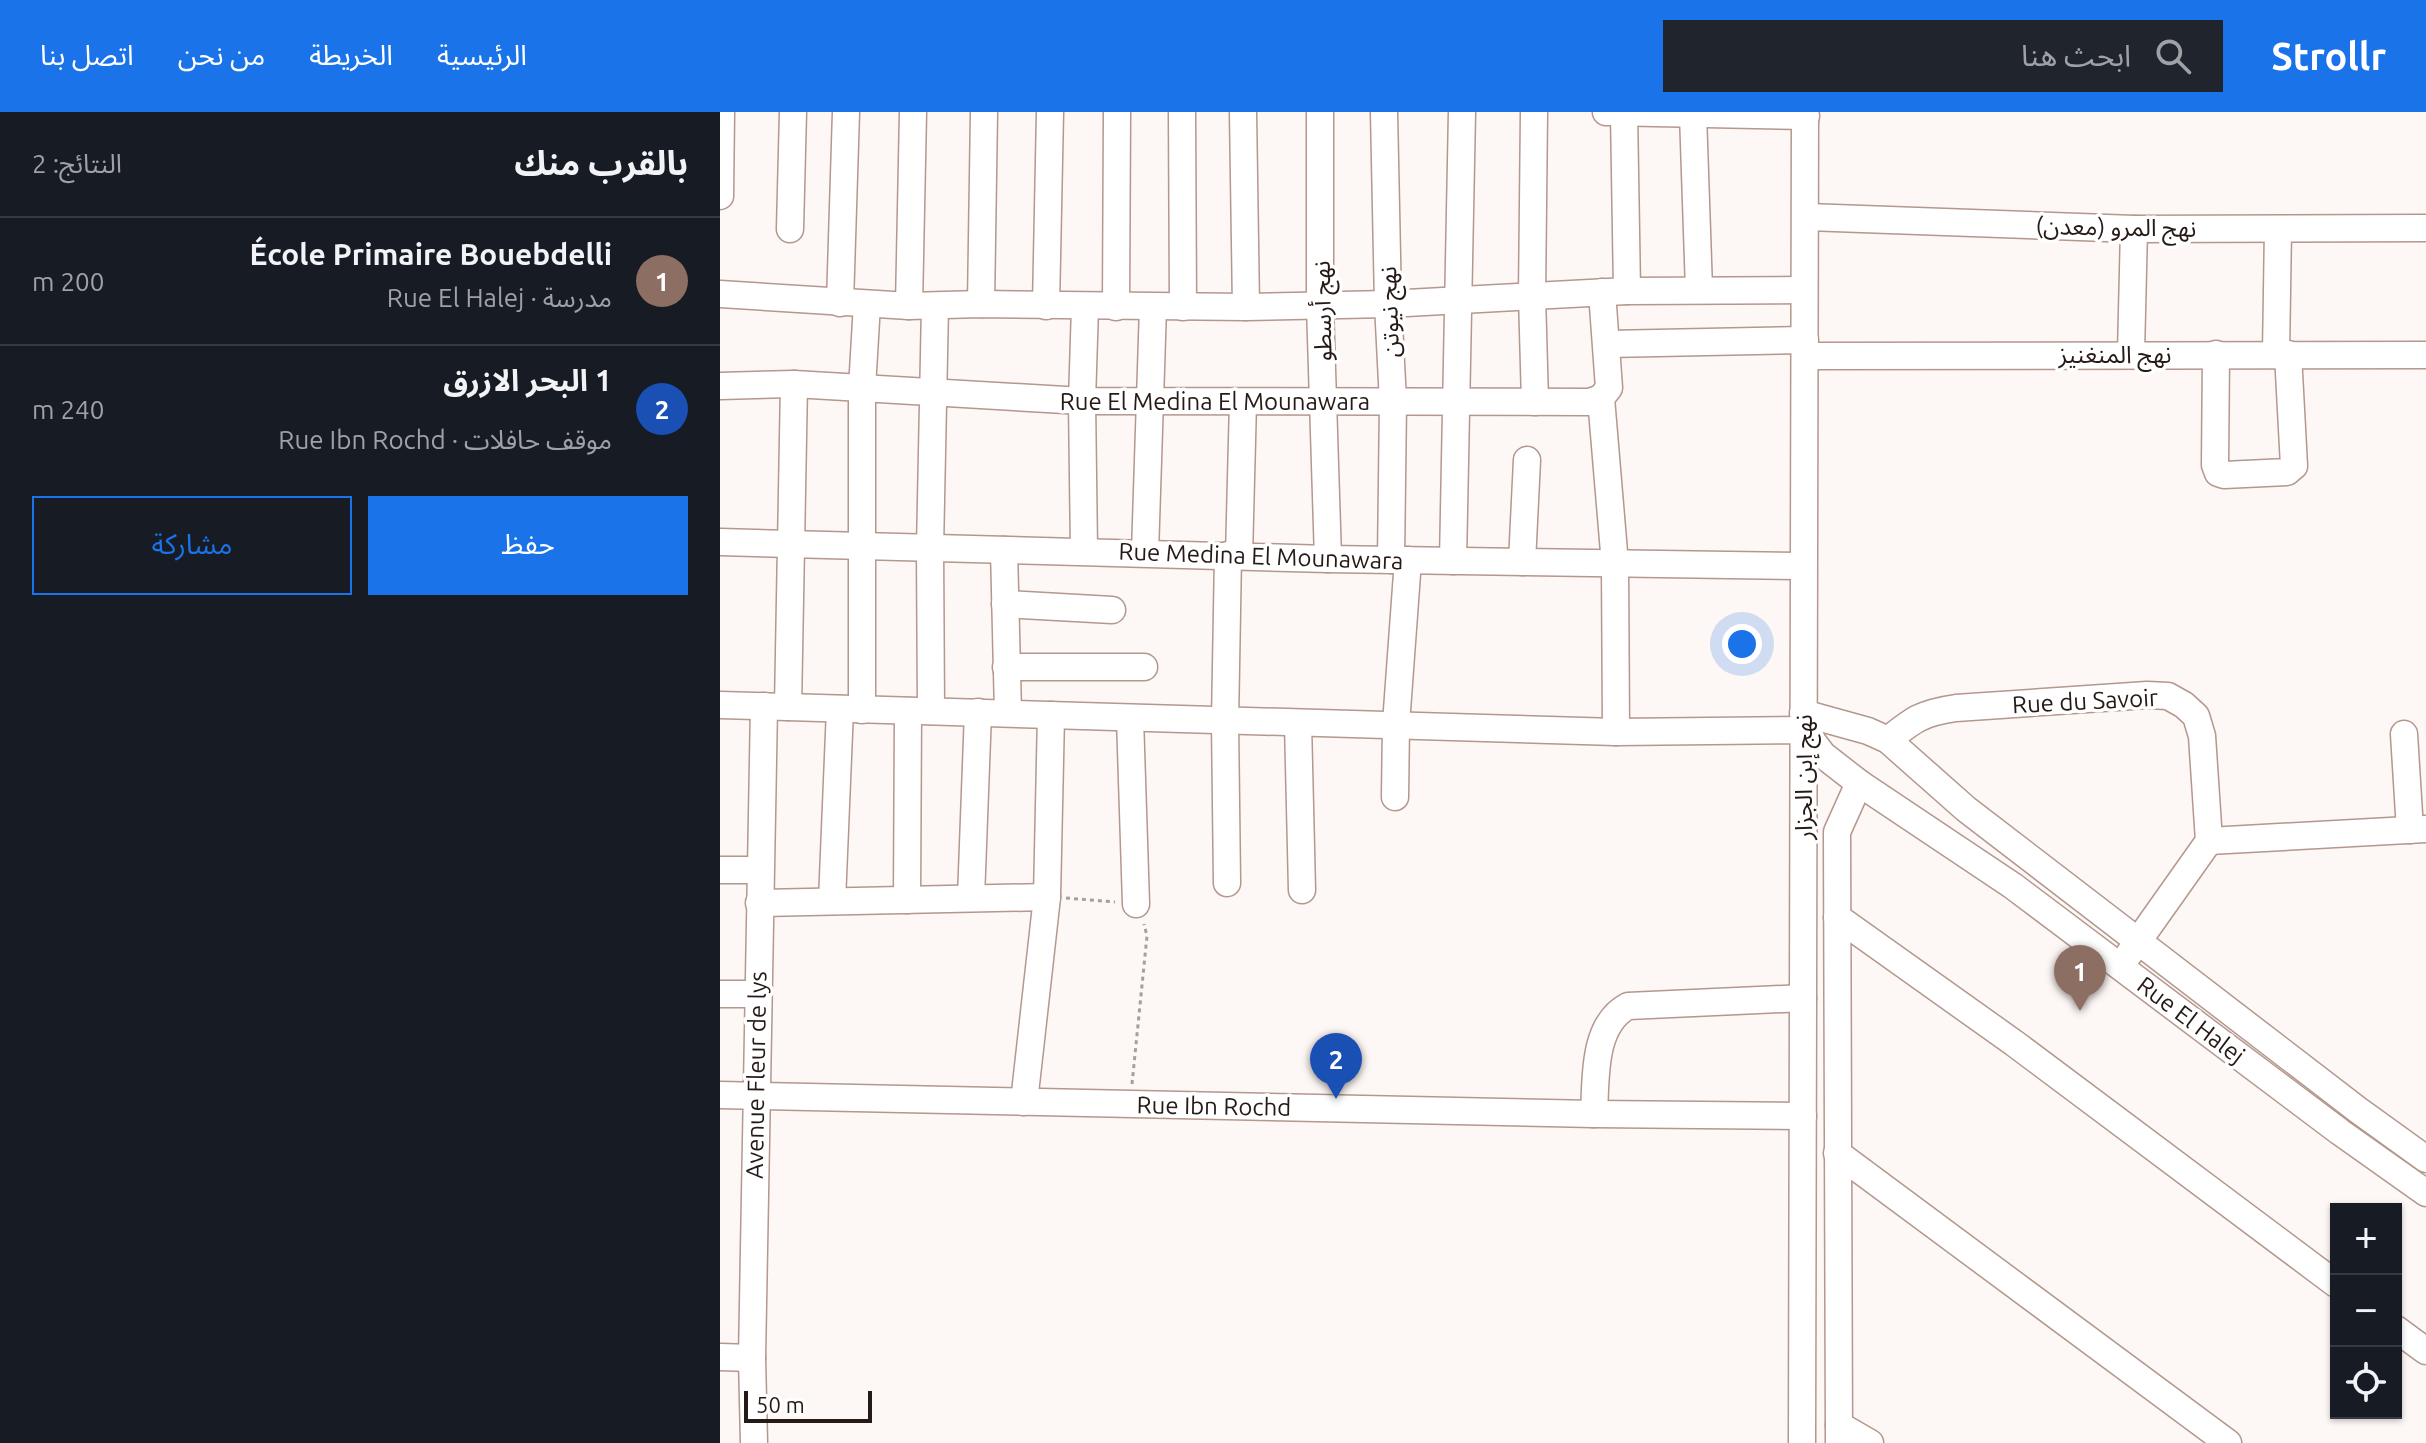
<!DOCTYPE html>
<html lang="ar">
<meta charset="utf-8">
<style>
body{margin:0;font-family:Ubuntu,"Noto Sans Arabic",sans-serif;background:#20242c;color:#f1f3f6;direction:rtl}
.controls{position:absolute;right:24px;bottom:24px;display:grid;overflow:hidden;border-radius:0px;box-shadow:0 2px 6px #0004}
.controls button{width:72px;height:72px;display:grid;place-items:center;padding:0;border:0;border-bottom:2px solid #363941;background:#171b24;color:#f1f3f6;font:40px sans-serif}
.scale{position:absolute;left:24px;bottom:20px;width:128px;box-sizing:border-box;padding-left:8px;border:4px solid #251a16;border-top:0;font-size:22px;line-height:28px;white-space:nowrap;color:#251a16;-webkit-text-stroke:6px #fff;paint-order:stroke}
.you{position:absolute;left:1022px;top:532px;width:28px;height:28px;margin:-20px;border:6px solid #fff;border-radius:50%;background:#1a73e8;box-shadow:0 0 0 12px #1a73e833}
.badge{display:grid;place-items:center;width:52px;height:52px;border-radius:50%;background:#1a73e8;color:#fff;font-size:26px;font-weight:700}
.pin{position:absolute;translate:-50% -66px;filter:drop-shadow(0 2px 4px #0008)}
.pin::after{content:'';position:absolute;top:42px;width:28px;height:24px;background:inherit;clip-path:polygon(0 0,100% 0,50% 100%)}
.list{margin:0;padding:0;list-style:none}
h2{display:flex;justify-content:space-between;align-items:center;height:104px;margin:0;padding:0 32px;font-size:34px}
h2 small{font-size:26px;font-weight:400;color:#9ea1a6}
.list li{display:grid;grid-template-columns:52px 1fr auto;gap:24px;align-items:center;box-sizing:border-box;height:128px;padding:0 32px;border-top:2px solid #363941}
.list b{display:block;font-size:30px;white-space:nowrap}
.list p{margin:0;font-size:26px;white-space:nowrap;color:#9ea1a6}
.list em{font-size:26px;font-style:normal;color:#9ea1a6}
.actions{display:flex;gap:16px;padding:24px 32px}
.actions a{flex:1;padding:18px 0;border:2px solid #1a73e8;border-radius:0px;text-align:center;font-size:28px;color:#1a73e8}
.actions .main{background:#1a73e8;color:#fff}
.icon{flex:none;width:44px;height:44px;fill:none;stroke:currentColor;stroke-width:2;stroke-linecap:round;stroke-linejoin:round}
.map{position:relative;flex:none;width:1706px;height:1331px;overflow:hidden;direction:ltr}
header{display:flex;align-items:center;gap:48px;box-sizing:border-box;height:112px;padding:0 40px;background:#1a73e8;color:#fff}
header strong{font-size:38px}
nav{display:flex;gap:44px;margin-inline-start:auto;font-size:28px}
.search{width:560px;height:72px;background:#20242c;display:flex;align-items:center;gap:20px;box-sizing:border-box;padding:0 28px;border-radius:0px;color:#9ea1a6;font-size:30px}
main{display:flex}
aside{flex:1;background:#171b24}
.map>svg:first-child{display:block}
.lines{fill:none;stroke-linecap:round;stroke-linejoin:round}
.minor-casing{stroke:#b4978d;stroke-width:29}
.path{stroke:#a79f9c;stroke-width:3;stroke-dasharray:4 4;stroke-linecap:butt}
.minor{stroke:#fff;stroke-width:26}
.labels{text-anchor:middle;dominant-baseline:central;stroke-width:7;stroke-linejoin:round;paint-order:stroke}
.street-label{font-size:24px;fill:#251a16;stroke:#fff}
</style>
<header>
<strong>Strollr</strong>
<div class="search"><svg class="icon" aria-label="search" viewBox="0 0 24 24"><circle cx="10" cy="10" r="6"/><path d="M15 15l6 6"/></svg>ابحث هنا</div>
<nav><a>الرئيسية</a><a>الخريطة</a><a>من نحن</a><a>اتصل بنا</a></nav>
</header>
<main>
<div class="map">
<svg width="1706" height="1331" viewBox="0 0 1706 1331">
<rect width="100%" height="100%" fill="#fdf7f5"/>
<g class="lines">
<g class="minor-casing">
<g id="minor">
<polyline points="462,0 463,195"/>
<polyline points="523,0 526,195"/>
<polyline points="600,0 600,194 608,447"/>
<polyline points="664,0 668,192 673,290 671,448"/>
<polyline points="814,0 812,184 815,290"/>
<polyline points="886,0 1086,4"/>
<polyline points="904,0 907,179"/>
<polyline points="973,2 979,178"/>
<polyline points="0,84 1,0"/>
<polyline points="1087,105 1414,117 1706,116"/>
<polyline points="70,117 73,0"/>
<polyline points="0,182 189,194 261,192 526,195 668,192 907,179 1084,178"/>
<polyline points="120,191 126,0"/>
<polyline points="261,192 264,0"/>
<polyline points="189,194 193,0"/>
<polyline points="326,194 330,0"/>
<polyline points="396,195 397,0"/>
<polyline points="888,232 1085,228"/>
<polyline points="1411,241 1414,117"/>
<polyline points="1496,242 1495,353 1498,361 1504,363 1567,360 1574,354 1568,242"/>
<polyline points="1556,242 1558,117"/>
<polyline points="1085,244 1706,243"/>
<polyline points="0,274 74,272 362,289 870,290 881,286 889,276 882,180"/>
<polyline points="881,286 895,452 896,620"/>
<polyline points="0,430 608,447 1082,454"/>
<polyline points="284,438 288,601"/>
<polyline points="364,439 362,289 365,195"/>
<polyline points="425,441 433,195"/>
<polyline points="519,444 523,290"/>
<polyline points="733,449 742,0"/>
<polyline points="802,450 807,348"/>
<polyline points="285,492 392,498"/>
<polyline points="286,555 424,555"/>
<polyline points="0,593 896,620 1084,618 1103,643 1139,671 1293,774 1620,1020 1706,1081"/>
<polyline points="68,595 74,272"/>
<polyline points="142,598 142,276 147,192"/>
<polyline points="211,599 210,437 215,194"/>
<polyline points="1083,601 1148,619 1168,628 1246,697 1638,998 1706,1047"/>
<polyline points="410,606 416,792"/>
<polyline points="578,611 582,778"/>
<polyline points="1684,622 1690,718"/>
<path d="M 1168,628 C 1194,607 1202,601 1236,596 L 1427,583 L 1448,584 L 1464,593 L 1476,604 L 1482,624 L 1489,729 L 1409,842"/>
<polyline points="675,685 676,612 688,448"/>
<polyline points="1489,729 1706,717"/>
<polyline points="0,758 40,758"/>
<polyline points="507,771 505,610 508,443"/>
<polyline points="251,786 258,600"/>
<polyline points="187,788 188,599"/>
<polyline points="112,789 120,597"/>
<polyline points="39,791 327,785"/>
<polyline points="1117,805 1294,931 1616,1172"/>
<polyline points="0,882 37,882"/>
<polyline points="0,983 874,1002 1083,1004"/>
<polyline points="304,990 327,785 331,603"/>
<path d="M 874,1002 C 876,968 872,913 908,894 L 1083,886"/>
<polyline points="1117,1041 1508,1331"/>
<polyline points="1676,1217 1706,1239"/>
<polyline points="0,1245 32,1246"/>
<polyline points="1119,1313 1150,1331"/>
<polyline points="34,1331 32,1246 44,594"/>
<polyline points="1082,1331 1085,0"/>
<polyline points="1119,1331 1117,720 1139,671"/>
</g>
</g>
<g class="path">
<polyline points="346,786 395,790"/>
<polyline points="412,972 427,824 424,812"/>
</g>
<use href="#minor" class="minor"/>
</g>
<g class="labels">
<g class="street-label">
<text transform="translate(1396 115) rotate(1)">نهج المرو (معدن)</text>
<text transform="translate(602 199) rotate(-91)">نهج أرسطو</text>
<text transform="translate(669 200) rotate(-92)">نهج نيوتن</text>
<text x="1395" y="242">نهج المنغنيز</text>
<text x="495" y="289">Rue El Medina El Mounawara</text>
<text transform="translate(541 444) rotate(2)">Rue Medina El Mounawara</text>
<text transform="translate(1365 589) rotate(-3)">Rue du Savoir</text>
<text transform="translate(1083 665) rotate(-90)">نهج إبن الجزار</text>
<text transform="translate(1471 908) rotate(37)">Rue El Halej</text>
<text transform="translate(36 963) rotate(-89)">Avenue Fleur de lys</text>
<text transform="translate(494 994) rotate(1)">Rue Ibn Rochd</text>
</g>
</g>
</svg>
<div class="controls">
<button>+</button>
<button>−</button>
<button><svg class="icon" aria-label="locate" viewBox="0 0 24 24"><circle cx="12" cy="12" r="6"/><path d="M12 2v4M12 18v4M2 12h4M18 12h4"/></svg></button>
</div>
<div class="scale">50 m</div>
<div class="you"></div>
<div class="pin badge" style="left:1360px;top:899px;background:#8d6e63">1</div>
<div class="pin badge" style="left:616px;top:987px;background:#1a4fb4">2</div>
</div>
<aside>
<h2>بالقرب منك<small>النتائج: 2</small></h2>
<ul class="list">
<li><span class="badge" style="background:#8d6e63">1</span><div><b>École Primaire Bouebdelli</b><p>مدرسة · Rue El Halej</p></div><em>200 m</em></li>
<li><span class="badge" style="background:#1a4fb4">2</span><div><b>1 البحر الازرق</b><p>موقف حافلات · Rue Ibn Rochd</p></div><em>240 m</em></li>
</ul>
<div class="actions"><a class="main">حفظ</a><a>مشاركة</a></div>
</aside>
</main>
